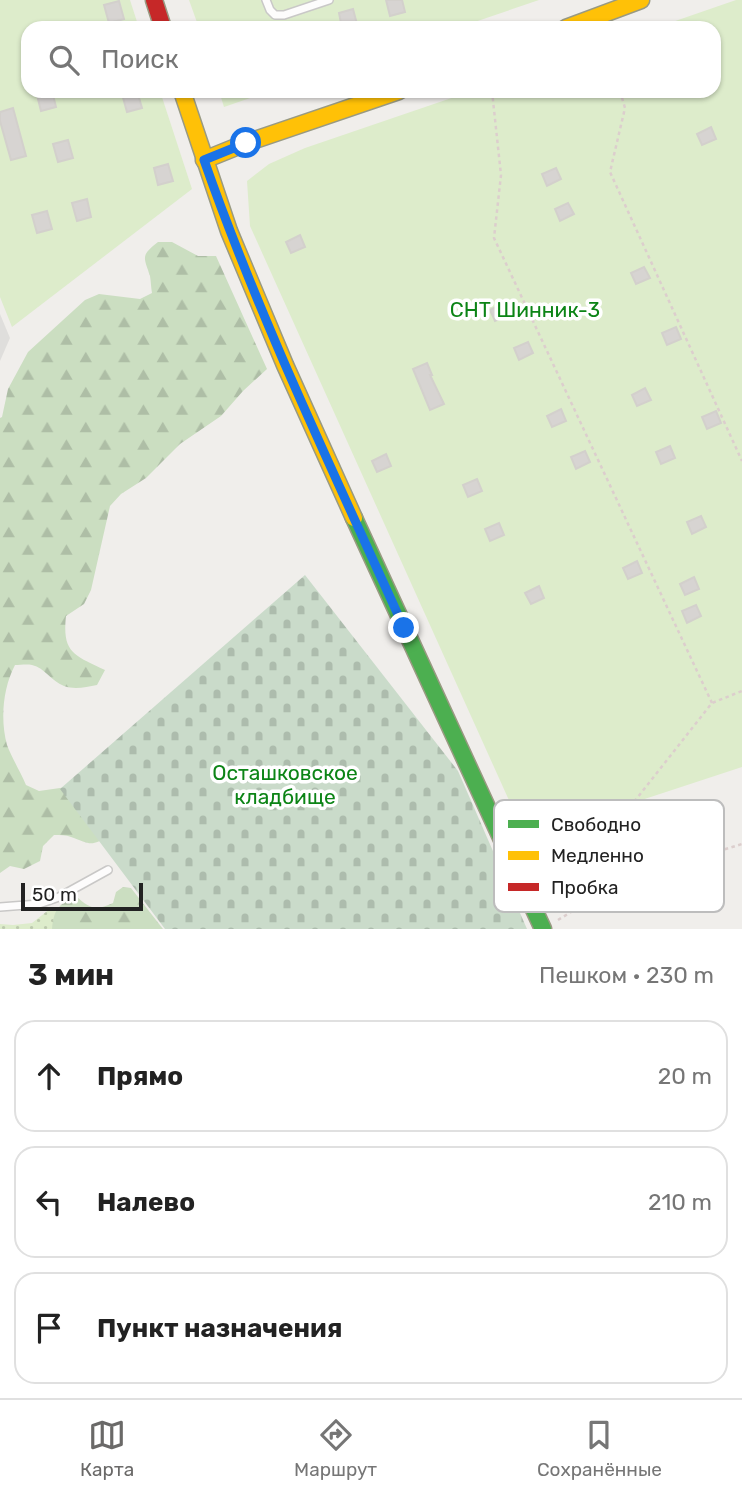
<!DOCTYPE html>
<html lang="ru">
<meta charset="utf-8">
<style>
body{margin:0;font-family:Rubik,sans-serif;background:#f6f6f6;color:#222}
.scale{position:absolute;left:21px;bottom:18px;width:122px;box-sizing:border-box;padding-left:7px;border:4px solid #222;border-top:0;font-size:19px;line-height:24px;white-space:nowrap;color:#222;-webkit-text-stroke:5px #fff;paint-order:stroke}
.stop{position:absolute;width:21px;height:21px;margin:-16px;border:5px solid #1a73e8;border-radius:50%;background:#fff}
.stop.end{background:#1a73e8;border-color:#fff;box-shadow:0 2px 7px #0008}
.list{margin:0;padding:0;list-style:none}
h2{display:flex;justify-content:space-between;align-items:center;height:91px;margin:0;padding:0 28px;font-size:30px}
h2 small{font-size:23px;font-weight:400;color:#767676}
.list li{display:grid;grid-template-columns:46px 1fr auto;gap:21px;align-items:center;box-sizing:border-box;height:112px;margin:0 14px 14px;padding:0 14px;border:2px solid #e0e0e0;border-radius:21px}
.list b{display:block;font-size:26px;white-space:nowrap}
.list em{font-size:23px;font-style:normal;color:#767676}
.icon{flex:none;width:38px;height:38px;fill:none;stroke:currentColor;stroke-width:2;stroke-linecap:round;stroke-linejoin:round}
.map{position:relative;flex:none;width:742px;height:929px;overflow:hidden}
.search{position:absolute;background:#fff;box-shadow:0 2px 5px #0004;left:21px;right:21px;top:21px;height:77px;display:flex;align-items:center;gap:18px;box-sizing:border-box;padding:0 24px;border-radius:21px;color:#767676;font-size:26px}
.sheet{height:469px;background:#fff}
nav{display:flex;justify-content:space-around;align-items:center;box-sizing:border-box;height:98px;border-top:2px solid #e0e0e0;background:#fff;font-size:19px;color:#767676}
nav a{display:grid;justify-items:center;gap:4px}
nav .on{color:#6a6968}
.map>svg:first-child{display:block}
.residential{fill:#dfdedc}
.grass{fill:url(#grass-dots)}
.forest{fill:url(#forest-firs)}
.cemetery{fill:url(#cemetery-stones)}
.garden{fill:#ddeccb}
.building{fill:#d7d4d2;stroke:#d3d0cc;stroke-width:2}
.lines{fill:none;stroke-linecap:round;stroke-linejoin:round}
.lane-casing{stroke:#c9c8c7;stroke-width:10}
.fast-casing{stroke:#999a82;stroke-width:19}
.slow-casing{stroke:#999a82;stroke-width:19}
.jam-casing{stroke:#999a82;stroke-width:19}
.path{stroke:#dccecd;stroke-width:2.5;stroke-dasharray:3.5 3.5;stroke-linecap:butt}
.lane{stroke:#fdfcfc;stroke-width:7}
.fast{stroke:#4caf50;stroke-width:16}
.slow{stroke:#ffc107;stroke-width:16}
.jam{stroke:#c62828;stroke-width:16}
.route{stroke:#1a73e8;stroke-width:9}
.labels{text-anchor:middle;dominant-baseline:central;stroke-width:7;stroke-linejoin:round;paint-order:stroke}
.park-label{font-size:21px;fill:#0c8416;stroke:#fff}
.key{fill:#fff;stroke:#bdbdbd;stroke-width:2}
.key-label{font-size:19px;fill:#222}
</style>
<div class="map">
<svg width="742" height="929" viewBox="0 0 742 929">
<defs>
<pattern id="grass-dots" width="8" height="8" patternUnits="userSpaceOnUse" patternTransform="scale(1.75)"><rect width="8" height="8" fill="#ddeccb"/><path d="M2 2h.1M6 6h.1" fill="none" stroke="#bdcaae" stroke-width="1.8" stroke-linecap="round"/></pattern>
<pattern id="forest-firs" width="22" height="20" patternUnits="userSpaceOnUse" patternTransform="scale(1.75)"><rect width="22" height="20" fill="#cbdec1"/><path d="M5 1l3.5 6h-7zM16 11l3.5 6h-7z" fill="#aebea6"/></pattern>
<pattern id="cemetery-stones" width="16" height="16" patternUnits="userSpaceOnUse" patternTransform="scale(1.75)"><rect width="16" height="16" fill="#cadbca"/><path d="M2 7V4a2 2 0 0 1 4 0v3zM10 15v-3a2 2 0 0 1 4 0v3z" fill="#adbcad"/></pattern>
</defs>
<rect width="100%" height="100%" fill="#f0eeeb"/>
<polygon class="residential" points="0,314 10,338 0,361"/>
<polygon class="grass" points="51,908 71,909 95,929 0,929 0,924 13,925 32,923"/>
<g class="forest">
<path d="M 158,242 L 172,242 L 198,256 L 216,256 L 267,369 L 243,391 L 221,416 L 180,444 L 146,478 L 121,494 L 110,506 L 91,590 L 84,604 L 66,616 C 62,653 74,655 105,670 L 97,685 C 86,687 75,690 64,686 C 51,681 45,668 32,665 C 27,664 20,665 15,665 C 3,688 0,719 7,745 C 12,758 20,771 26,785 L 39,791 L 67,787 L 109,836 C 91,847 90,844 71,837 C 66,835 60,835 54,835 L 43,846 L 40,861 L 24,869 L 10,866 L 0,873 L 0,418 L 2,417 L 8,389 L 28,352 L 85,300 L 99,294 L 140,299 L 152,293 C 151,288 151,282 150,276 C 144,257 140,256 158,242 Z"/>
<path d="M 123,887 L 131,888 L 163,929 L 52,929 C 54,909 58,905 76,896 C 90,909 96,911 113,903 L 116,892 Z"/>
</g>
<polygon class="cemetery" points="305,575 458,771 527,929 165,929 60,789"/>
<g class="garden">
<polygon points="0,0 130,0 139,28 28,28 28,91 160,91 192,189 12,327 0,297"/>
<polygon points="189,0 539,0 457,28 199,28"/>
<polygon points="736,0 742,0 742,767 526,838 250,226 247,181 269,164 305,148 472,91 714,91 714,28 655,28"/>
<polygon points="219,91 271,91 224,107"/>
</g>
<g class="building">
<polygon points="386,0 402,0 405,12 390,16"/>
<polygon points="119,1 124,19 109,23 104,5"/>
<polygon points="353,9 358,28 342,28 339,13"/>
<polygon points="36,91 52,91 56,107 41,111"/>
<polygon points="134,91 137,91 142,108 127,112 122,94"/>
<polygon points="13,108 26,156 11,160 0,121 0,112"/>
<polygon points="711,127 716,139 702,145 697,134"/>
<polygon points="68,140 73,158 58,162 53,144"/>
<polygon points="168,164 173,181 158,185 154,168"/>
<polygon points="556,168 561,179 547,186 542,174"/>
<polygon points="87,199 91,217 77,221 72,203"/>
<polygon points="568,203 574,214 560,221 555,209"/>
<polygon points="47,211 52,229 37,233 32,215"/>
<polygon points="300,235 305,247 291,253 286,242"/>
<polygon points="644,267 650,278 636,284 631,273"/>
<polygon points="504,303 509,315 495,321 490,310"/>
<polygon points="676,327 681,339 667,345 662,333"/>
<polygon points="528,342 533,353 519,360 514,348"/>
<polygon points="427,363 432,375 430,375 444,404 430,410 413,369"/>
<polygon points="645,388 651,400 637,406 632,395"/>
<polygon points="561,409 566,421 552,427 547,416"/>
<polygon points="716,411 721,423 707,429 702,417"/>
<polygon points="670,446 675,458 661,464 656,452"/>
<polygon points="585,451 590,462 576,469 571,457"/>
<polygon points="386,454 391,466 377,472 372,461"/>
<polygon points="477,479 482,491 468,497 463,485"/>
<polygon points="701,516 706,527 692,534 687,522"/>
<polygon points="499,523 504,535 490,541 485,529"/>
<polygon points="637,561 642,573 628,579 623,568"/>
<polygon points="694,577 699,589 685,595 680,584"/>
<polygon points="539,586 544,598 531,604 525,593"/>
<polygon points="696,605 701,616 687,623 682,611"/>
</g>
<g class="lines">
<g class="lane-casing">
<g id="lane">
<polyline points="266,0 270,10 275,15 284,15 329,0"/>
<polyline points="0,907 39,904 59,897 108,870"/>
</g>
</g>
<g class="fast-casing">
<polyline id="fast" points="354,518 543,929"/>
</g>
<g class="slow-casing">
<g id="slow">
<polyline points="566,28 641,0"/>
<polyline points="182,91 229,231 285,365 354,518"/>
<polyline points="204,160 246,143 399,91"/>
</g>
</g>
<g class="jam-casing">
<polyline id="jam" points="154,0 163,28"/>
</g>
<g class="path">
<polyline points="492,91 501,175 494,238 712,703"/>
<polyline points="620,91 625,108 610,172 742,461"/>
<polyline points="552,906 712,703 742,691"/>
<polyline points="558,920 592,899 654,871 742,844"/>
</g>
<use href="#lane" class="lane"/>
<use href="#fast" class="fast"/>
<use href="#slow" class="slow"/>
<use href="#jam" class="jam"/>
</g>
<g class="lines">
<path class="route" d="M 246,143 L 204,160 C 260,320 334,473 404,628"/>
</g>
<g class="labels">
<g class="park-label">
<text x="525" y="309">СНТ Шинник-3</text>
<text x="285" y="772">Осташковское<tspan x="285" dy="24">кладбище</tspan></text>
</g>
</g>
<rect x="494" y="800" width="230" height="112" rx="10" class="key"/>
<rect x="508" y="820" width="31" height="8" fill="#4caf50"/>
<rect x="508" y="851" width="31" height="9" fill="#ffc107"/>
<rect x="508" y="883" width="31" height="8" fill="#c62828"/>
<g class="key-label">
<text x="551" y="831">Свободно</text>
<text x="551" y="862">Медленно</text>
<text x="551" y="894">Пробка</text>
</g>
</svg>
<div class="scale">50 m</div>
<div class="stop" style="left:246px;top:143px"></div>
<div class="stop end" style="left:404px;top:628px"></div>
<div class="search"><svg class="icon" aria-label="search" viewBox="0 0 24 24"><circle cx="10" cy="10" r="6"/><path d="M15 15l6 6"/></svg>Поиск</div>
</div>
<section class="sheet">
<h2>3 мин<small>Пешком · 230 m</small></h2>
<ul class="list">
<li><svg class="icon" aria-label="ahead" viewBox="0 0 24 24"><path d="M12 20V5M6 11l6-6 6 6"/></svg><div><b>Прямо</b></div><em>20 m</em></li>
<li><svg class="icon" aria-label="left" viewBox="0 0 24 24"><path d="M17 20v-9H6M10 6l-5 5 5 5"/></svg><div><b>Налево</b></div><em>210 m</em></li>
<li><svg class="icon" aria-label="arrive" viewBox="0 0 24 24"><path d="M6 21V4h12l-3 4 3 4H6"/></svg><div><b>Пункт назначения</b></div></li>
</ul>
</section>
<nav>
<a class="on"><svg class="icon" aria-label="map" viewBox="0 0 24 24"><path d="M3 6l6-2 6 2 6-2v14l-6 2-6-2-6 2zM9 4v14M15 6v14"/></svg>Карта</a>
<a><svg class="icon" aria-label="directions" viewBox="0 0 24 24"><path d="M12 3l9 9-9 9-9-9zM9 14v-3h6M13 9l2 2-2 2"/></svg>Маршрут</a>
<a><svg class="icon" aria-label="saved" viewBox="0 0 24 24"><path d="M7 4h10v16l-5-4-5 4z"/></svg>Сохранённые</a>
</nav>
